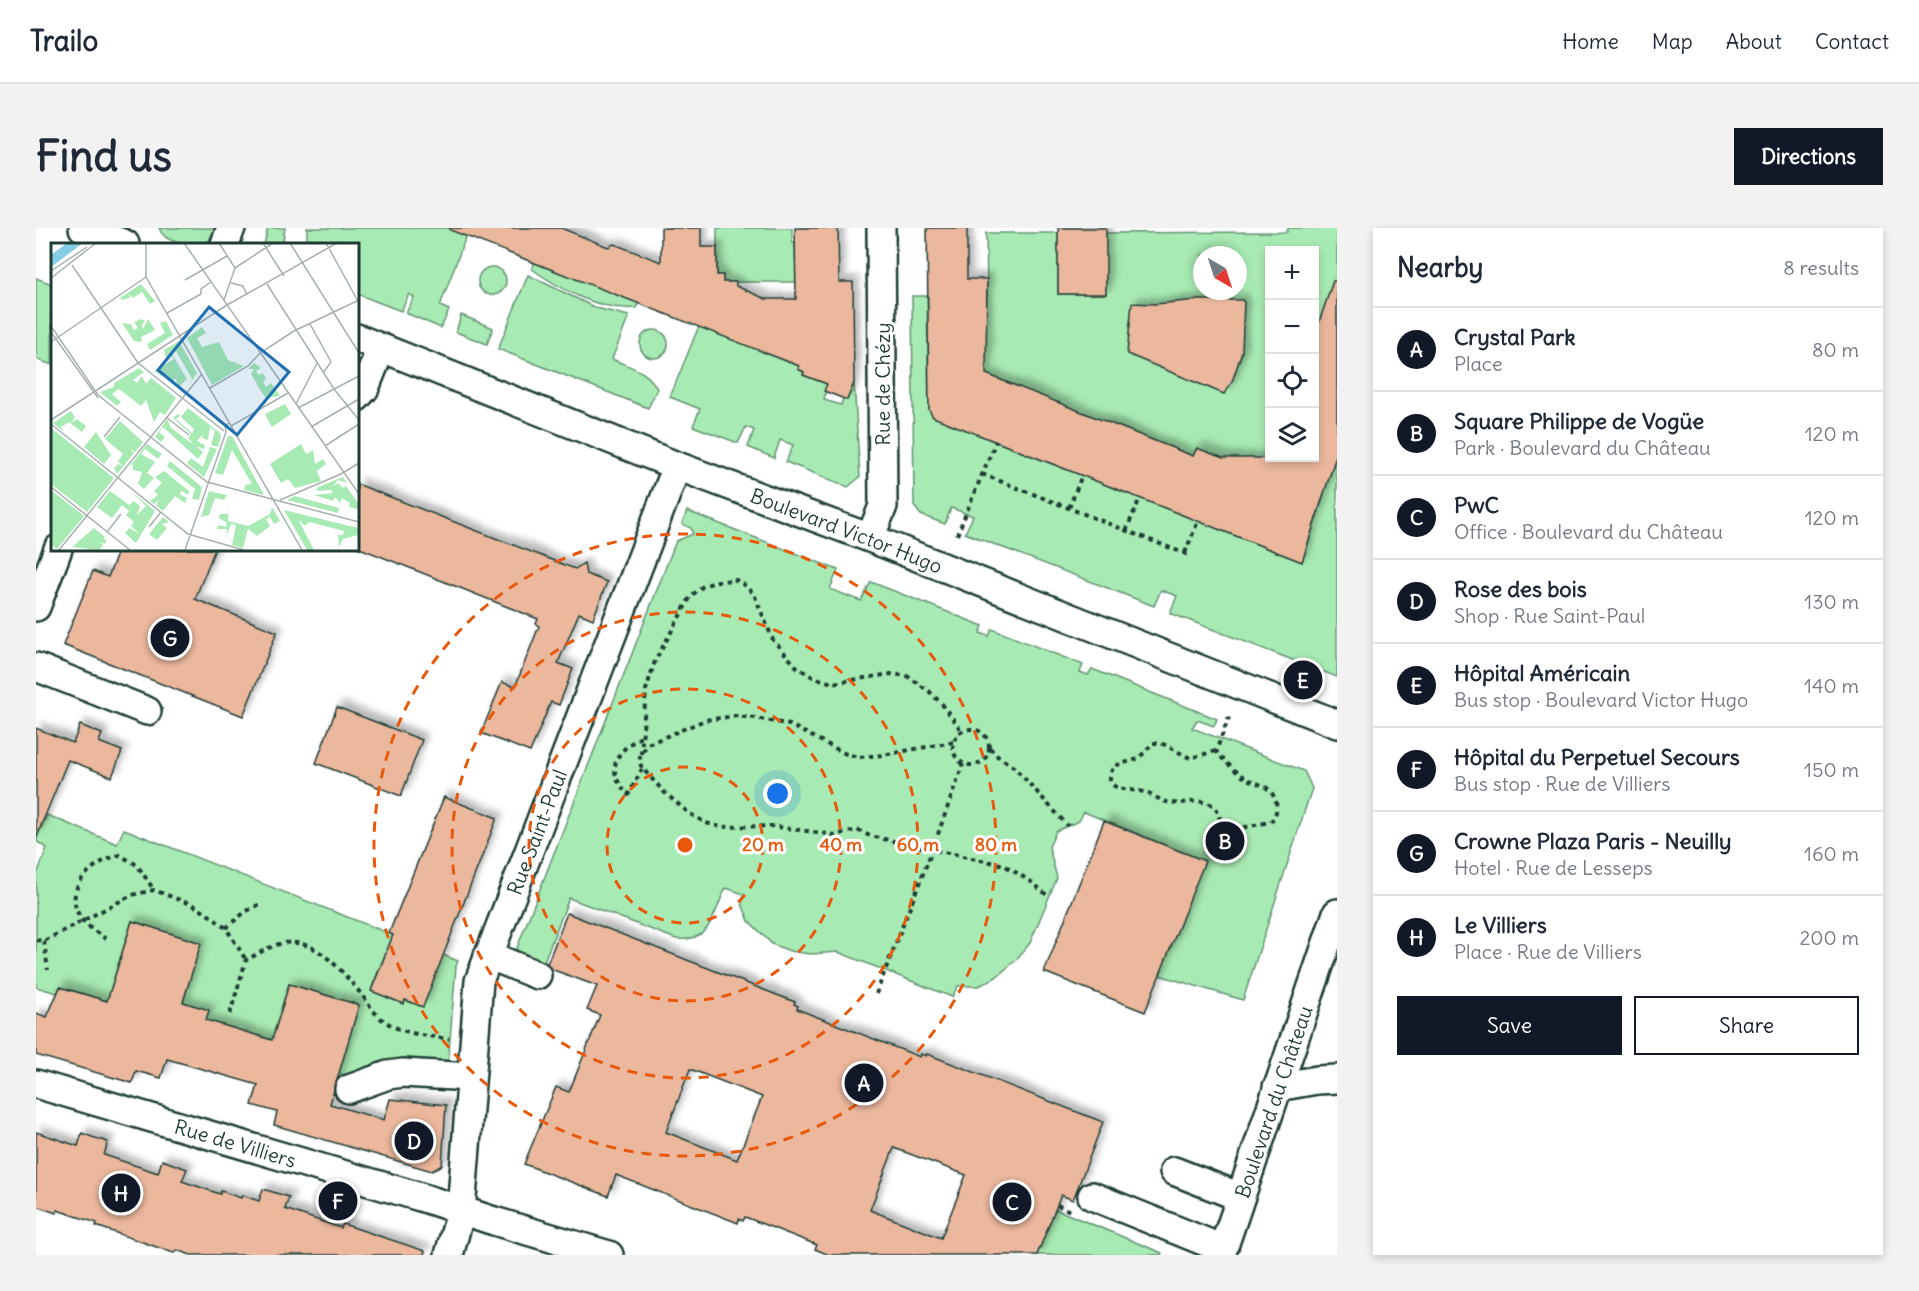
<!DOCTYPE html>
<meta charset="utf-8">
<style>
body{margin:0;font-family:Delius,sans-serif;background:#f2f2f3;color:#1f2937}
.controls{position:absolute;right:18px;top:18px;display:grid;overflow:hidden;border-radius:0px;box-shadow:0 3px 9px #0003}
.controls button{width:54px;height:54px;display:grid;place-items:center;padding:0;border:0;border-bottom:2px solid #e0e1e3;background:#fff;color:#1f2937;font:30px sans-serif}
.compass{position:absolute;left:1157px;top:18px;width:54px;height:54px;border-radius:50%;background:#fff;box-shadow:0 3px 9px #0003;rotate:141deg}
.you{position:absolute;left:742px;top:566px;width:21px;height:21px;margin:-15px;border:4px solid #fff;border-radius:50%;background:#1a73e8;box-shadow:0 0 0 9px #1a73e833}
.badge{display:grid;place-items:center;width:39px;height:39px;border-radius:50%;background:#111827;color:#fff;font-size:20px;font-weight:700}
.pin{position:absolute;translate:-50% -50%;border:3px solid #fff;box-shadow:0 2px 6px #0006}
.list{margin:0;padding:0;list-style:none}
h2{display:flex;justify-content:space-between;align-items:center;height:78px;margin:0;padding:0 24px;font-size:26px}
h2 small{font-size:20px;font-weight:400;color:#747a83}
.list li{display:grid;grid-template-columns:39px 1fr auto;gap:18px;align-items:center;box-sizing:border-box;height:84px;padding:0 24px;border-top:2px solid #e0e1e3}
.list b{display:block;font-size:22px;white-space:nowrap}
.list p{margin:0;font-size:20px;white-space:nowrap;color:#747a83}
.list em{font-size:20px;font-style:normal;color:#747a83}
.actions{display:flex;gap:12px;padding:18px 24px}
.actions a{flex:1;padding:14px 0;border:2px solid #111827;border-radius:0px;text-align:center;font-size:21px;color:#111827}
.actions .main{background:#111827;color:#fff}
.icon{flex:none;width:33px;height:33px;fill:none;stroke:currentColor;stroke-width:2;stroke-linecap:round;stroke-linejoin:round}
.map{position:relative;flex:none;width:1301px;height:1027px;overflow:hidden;border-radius:0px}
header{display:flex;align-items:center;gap:36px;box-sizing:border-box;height:84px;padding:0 30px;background:#fff;border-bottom:2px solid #e0e1e3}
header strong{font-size:28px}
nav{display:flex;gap:33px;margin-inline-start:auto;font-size:21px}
.intro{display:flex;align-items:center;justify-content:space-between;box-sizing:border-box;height:144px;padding:0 36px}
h1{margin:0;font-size:42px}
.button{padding:15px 27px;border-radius:0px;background:#111827;color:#fff;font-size:21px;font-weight:700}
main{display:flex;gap:36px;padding:0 36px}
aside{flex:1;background:#fff;border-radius:0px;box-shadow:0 3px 9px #0003}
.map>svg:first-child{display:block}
.green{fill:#a8eab3;stroke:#649474;stroke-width:1.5;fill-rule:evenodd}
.building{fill:#ebb79d;stroke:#1f3d34;stroke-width:1.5;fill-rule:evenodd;filter:url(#shadow)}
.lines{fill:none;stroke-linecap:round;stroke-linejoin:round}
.minor-casing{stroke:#1f3d34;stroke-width:32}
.path{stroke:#1f3d34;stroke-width:4;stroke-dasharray:4.5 4.5;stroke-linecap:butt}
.minor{stroke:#fff;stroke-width:27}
.ring{fill:none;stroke:#e8590c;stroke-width:3;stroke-dasharray:10 8}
.labels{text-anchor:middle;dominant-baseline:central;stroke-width:6;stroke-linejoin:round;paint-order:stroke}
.street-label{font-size:20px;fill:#1f3d34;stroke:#fff}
.inset-road{fill:none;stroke:#a5b1ae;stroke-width:1.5}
.view{fill:#1f6fb2;fill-opacity:0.15;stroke:#1f6fb2;stroke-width:3}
.inset-edge{fill:none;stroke:#1f3d34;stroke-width:3}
.centre{fill:#e8590c;stroke:#fff;stroke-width:3}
.ring-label{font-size:18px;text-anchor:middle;font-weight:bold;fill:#e8590c;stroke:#fff;stroke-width:6;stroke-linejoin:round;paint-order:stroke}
</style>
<header>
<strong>Trailo</strong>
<nav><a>Home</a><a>Map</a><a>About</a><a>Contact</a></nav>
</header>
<div class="intro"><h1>Find us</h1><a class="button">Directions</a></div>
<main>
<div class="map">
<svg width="1301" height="1027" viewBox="0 0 1301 1027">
<defs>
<filter id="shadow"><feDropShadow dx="5.5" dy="-5.5" stdDeviation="3" flood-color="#0004"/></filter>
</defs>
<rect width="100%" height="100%" fill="#fff"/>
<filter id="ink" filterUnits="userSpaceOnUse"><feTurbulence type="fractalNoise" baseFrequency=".0167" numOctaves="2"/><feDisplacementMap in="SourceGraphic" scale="12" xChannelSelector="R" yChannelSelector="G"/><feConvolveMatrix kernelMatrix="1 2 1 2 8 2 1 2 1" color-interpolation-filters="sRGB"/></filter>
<g filter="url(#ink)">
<g class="green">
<path d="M 123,0 L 179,0 L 171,16 C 156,16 129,18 123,0 Z"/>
<polygon points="232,0 249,0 247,12 258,15 258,16 228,16"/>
<polygon points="271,0 412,0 430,8 404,78 413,82 405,100 370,85 378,69 373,66 365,83 321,66 321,16 271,16"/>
<polygon points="681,0 756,0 756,15 759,15 760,54 687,54 687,47 681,47"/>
<path d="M 1252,0 L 1301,0 L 1301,72 L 1279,109 L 1278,22 L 1234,22 L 1234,215 L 1223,240 L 1289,261 L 1301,225 L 1301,449 L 1134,385 L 1141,368 L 1125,362 L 1118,378 L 929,305 L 937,288 L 915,280 L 909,296 L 885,287 L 878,278 L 876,68 L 891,68 L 893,182 L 897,189 L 1266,334 L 1286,273 L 1231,255 L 1161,220 L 1157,228 L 945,144 L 951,67 L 950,5 L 1022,5 L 1022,66 L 1070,66 L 1070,49 L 1044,48 L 1064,5 L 1251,4 ZM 1166,27 L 1202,27 L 1202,63 L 1166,63 Z"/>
<path d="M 499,34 L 603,75 L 600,80 C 563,83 526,62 496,41 Z"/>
<circle cx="456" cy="53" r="14"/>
<path d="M 492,47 L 560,80 L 593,88 L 576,131 C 593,139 612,142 621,161 L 612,180 L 462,121 Z"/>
<polygon points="0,50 16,56 16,137 0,131"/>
<polygon points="425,87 457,100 451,116 420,104"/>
<polygon points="663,98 753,134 764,135 762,141 768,144 767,147 791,156 788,172 805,177 807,170 811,172 818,155 824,249 812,259 750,234 757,217 744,212 738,230 712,219 718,202 710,199 702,215 657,198 664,181 634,169"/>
<circle cx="618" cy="116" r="14"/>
<path d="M 651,283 L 802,342 L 794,361 L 825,373 L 835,354 L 947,398 L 944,405 L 953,408 L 956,401 L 1047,437 L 1044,444 L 1052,447 L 1056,441 L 1181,491 L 1178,498 L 1161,492 L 1156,500 L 1268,543 L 1276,560 L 1207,772 L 1123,747 L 1168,633 L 1048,584 L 1043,593 L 1020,603 L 1013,619 L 1021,650 L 994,715 L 979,733 L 960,749 L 943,758 L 922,758 L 916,769 L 802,724 L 774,726 L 754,723 L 736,716 L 713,693 L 706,676 L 708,666 L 690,660 C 677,685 676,715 640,711 L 533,670 L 507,736 L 479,725 L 640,313 L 657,306 L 655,300 L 646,296 Z"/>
<polygon points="11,587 81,616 88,601 357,707 336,759 351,765 350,769 367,776 407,727 422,733 420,738 412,836 311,848 302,845 323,777 253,756 239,801 240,813 170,792 172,782 147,774 164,715 96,693 76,757 75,774 24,759 21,765 0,759 0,649 11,620 0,613"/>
<polygon points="1019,981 1126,1025 1125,1027 1001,1027"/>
</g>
<g class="building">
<polygon points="414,0 525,0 572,19 578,16 625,34 625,0 665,0 665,19 681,19 681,47 687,47 687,54 700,54 700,58 730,71 760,71 759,0 802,0 803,54 817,54 818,155 811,172 788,163 791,156 767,147 768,144 762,141 763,138 414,2"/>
<polygon points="891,0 931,0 931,51 951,51 950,146 1157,228 1161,220 1187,230 1278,230 1278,109 1297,53 1301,53 1301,225 1266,334 897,189 893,182"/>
<rect x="1022" y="0" width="48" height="66"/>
<polygon points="1162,72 1206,72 1208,74 1206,124 1196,154 1188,166 1091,126 1096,75 1119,76"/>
<polygon points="321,256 539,341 548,335 550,346 571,354 557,391 543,385 522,435 537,441 523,477 515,474 494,524 445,505 466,454 479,459 503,398 500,396 502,391 321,319"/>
<polygon points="83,321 179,321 159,371 241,404 207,488 27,417 57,343 72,349"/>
<polygon points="301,479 386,512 365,568 280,535"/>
<polygon points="44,497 66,506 63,514 86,523 76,549 32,532 0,610 0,500 37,515"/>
<polygon points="408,569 461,590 387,779 369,772 368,776 335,763 357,707 353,705"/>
<polygon points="1068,593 1169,633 1109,784 1008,744"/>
<path d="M 531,685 L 759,774 L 758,776 L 762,778 L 761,781 L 884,829 L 885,826 L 890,828 L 891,826 L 1067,894 L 1037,972 L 1025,967 L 1001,1027 L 793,1027 L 779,1021 L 781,1017 L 709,989 L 707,993 L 703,991 L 702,995 L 580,947 L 572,968 L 488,936 L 520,859 L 533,864 L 564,787 L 551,782 L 561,758 L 515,741 L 511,736 ZM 654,841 L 726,869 L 701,932 L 630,904 ZM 858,920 L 930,947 L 905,1010 L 834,982 Z"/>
<polygon points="96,693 165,715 147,774 173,782 170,792 236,812 253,756 323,777 294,876 348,892 354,871 410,877 406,937 396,943 238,897 241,884 216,877 222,857 131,831 125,850 100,843 96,855 0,827 0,785 11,789 24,759 71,773"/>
<polygon points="0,904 42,918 46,905 56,909 72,914 68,927 122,945 126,932 151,941 146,953 184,966 185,963 205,970 206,967 223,973 227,961 253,969 249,981 305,1000 307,996 389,1023 388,1027 155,1027 140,1022 138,1025 60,998 61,995 21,982 20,985 0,978"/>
</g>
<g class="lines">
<g class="minor-casing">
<g id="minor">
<polyline points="47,0 89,16"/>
<polyline points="189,16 195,0"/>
<path id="s1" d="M 321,110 L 641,238 L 834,310 L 1301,496"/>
<polyline points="321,169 329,160 345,120"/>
<polyline points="834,310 847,278 845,0"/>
<polyline points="0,379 22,321"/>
<polyline points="0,439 111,483"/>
<polyline points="452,727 501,747"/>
<path id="s2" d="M 0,856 L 391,971 L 458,993 L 573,1027"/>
<polyline points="1241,859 1281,852 1301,851"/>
<polyline points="313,861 352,847 367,845 435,849"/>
<polyline points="1138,943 1204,969"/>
<polyline points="1056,968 1187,1021"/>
<path id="s3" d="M 413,1027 L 425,983 L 443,753 L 641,238"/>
<path id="s4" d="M 1185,1027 L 1301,685"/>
</g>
</g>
<g class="path">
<polyline points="946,246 1155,328"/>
<polyline points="1033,280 1046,247"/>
<polyline points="1090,303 1104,270"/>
<polyline points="921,307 960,213"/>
<polyline points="1149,325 1162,293"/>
<circle cx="935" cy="519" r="18"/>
<path d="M 605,509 C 578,524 569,542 592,567 L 606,541"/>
<polyline points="917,514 847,527 823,529 810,526 754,497 720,490 699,488 669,492 612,516 605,526 603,533 606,540 629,565 654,586 670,595 685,599 735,598 799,607 821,602 834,608 968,637 997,655 1013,669"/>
<polyline points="954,520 960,527 979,540 1032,598"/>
<path d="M 1180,523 L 1154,530 L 1125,515 L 1117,515 L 1102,531 L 1078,538 C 1063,565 1094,560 1108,564 C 1117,567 1125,573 1134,575 C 1152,577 1156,569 1177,577 L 1183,586 L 1185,600 L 1190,603 L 1234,594 C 1244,585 1242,569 1231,560 C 1225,556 1216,554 1209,550 C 1198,542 1188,533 1180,523 L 1193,489"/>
<polyline points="605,526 610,462 619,433 655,368 667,358 682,353 700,352 710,358 718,366 737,412 761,439 777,449 796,455 855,446 871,448 893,463 906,476 923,499 924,504"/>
<polyline points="190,700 209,684 224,676"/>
<path d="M 70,711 C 63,706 53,700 47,693 C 23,663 55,634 84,627 L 101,637 L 118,662"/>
<polyline points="0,712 8,713 96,667 118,662 157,677 173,687 190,700 210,732"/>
<polyline points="8,713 12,742"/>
<polyline points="840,766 897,620 927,536"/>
<path d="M 194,786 L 210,732 C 222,726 235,717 248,715 C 282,710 307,745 326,767 C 332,775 339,787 347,792 C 366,806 391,808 413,811"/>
<polyline points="1021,977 1034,983"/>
</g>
<use href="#minor" class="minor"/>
</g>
</g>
<g class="ring">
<circle cx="649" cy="617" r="78"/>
<circle cx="649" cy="617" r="156"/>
<circle cx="649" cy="617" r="233"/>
<circle cx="649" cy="617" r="311"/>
</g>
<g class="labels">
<g class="street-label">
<text transform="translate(846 156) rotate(-90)">Rue de Chézy</text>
<text stroke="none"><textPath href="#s1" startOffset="526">Boulevard Victor Hugo</textPath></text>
<text stroke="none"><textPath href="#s3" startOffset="436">Rue Saint-Paul</textPath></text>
<text stroke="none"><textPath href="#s4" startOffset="162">Boulevard du Château</textPath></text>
<text stroke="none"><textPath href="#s2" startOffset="208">Rue de Villiers</textPath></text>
</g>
</g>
<g transform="translate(15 15)">
<rect width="308" height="308" fill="#fff"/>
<path d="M 90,41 L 104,58 L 99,61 L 91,49 L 82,55 L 78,51 L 79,55 L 71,57 L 69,55 ZM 90,76 L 94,78 L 91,82 L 92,86 L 97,76 L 104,87 L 90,94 L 91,99 L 83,98 L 71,80 L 80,81 L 83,87 L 87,85 L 83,79 ZM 115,78 L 122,92 L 99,107 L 96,101 L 114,90 L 109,80 ZM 151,84 L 155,90 L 146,95 L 151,104 L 168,99 L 177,117 L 193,123 L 161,142 L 136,95 ZM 128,98 L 146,130 L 136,144 L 141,136 L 125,108 L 121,111 L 136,136 L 128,144 L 124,135 L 122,140 L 103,128 L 123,116 L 120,112 L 115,115 L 113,107 ZM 203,120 L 210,125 L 205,128 L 208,132 L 212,130 L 215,135 L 212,140 L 215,144 L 220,140 L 229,153 L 215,155 L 211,150 L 200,131 L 203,126 L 197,126 ZM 88,125 L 93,129 L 82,137 L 86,140 L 91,133 L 95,141 L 100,135 L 125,155 L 114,172 L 109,169 L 103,179 L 95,157 L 90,163 L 68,146 L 61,151 L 70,159 L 66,163 L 49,149 L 63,144 L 63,140 ZM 234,161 L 240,171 L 221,184 L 214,171 ZM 137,165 L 169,190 L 170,194 L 167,204 L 160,202 L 164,188 L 159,184 L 157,197 L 151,195 L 152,191 L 146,198 L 154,202 L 153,206 L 145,203 L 152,209 L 147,216 L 112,184 L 108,189 L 114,194 L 110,199 L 104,194 L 116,176 L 120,185 L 143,202 L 137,195 L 140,191 L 122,175 L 127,171 L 129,173 L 125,176 L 141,190 L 143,186 L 130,174 ZM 20,168 L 24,174 L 20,180 L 26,176 L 35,183 L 31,189 L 18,179 L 10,184 L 13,189 L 2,180 ZM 69,178 L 92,199 L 84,209 L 79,206 L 83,210 L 66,231 L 63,225 L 67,221 L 72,223 L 67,218 L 72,211 L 54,196 ZM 0,185 L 63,235 L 36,269 L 0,241 ZM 45,189 L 60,212 L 53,221 L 33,204 ZM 177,193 L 181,193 L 213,252 L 193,247 L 194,242 L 201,241 L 181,207 L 172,232 L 164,230 ZM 96,201 L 111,211 L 107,216 L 94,206 L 90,211 L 104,219 L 96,230 L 103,235 L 93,246 L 87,241 L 91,229 L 82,227 L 82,221 L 78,224 ZM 250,201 L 255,211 L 262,207 L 264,221 L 272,216 L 275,221 L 266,228 L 270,238 L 244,245 L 237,236 L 230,240 L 219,221 ZM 159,204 L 166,206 L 153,234 L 136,220 L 140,215 L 152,224 ZM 119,218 L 151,244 L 148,257 L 141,256 L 144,246 L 116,223 ZM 113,228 L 138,248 L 137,252 L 131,248 L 128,251 L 136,255 L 134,260 L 124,253 L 112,268 L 105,262 L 108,257 L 103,261 L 99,258 L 107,252 L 103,248 L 111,240 L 104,234 ZM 292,234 L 296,240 L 287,237 L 282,243 L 287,240 L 292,245 L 295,243 L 307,260 L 307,266 L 298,264 L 299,260 L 291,255 L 289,260 L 284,254 L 282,258 L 263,252 L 282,250 L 280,247 L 267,248 L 265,245 ZM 0,247 L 33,273 L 6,306 L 0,301 ZM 59,248 L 78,262 L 83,258 L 89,263 L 86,272 L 95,263 L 81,249 L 104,268 L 85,300 L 74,290 L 78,285 L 89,291 L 80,283 L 83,279 L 75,272 L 78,268 L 71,262 L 61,275 L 46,264 ZM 158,248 L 176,252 L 173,257 L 164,255 L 158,272 L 150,274 ZM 244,253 L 288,265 L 287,270 L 236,257 ZM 178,262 L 177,278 L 197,283 L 219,271 L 221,264 L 229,278 L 223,281 L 219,274 L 215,276 L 219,283 L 206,293 L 197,286 L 192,305 L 181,302 L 185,282 L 180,281 L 175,294 L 176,286 L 166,286 L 167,282 L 175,284 L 176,280 L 168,275 L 169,271 L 177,271 ZM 233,267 L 307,285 L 307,292 L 292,296 L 288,304 L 287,292 L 292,292 L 293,288 L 258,279 L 254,283 L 247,276 L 263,307 L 256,307 ZM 112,274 L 118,279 L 111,281 L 116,285 L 106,297 L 98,291 ZM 43,285 L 54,294 L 52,297 L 56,296 L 54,301 L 49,299 L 52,302 L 48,307 L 21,304 Z" fill="#a8eab3"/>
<path d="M 16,0 L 32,0 L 0,24 L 0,12 Z" fill="#84cde5"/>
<path class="inset-road" d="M 95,0 L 95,34 L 251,307M 133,0 L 308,251M 168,0 L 184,25 L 173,57M 212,0 L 233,33M 239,0 L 308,110M 275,0 L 308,60M 21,22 L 87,120 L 173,188M 184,25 L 222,0M 0,28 L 36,4M 0,35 L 45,0M 134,37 L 176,13M 180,40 L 192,43 L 196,52M 216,41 L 283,146 L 308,177M 116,70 L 150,51 L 150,46 L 160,39M 259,81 L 280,119 L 272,130M 0,83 L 47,152 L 156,239 L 308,279M 0,89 L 47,155M 0,99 L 95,34M 159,145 L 197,123 L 209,110 L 243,88 L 308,57M 245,161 L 266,120M 247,165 L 308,133M 115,174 L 138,192M 0,177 L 176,62 L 286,0M 0,181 L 137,291 L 193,307M 180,183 L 237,150M 260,184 L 308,156M 53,194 L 69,174M 274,203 L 308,181M 0,244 L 79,307M 229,257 L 290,231 L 308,220M 98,284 L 110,269M 56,289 L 70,271M 8,307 L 151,131M 134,307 L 175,189 L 174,183 L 178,180"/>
<path class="view" d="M 158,64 L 238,129 L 186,192 L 107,127 Z"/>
<rect width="308" height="308" class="inset-edge"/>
</g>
<circle cx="649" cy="617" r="9" class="centre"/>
<g class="ring-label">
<text x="727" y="623">20 m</text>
<text x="805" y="623">40 m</text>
<text x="882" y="623">60 m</text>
<text x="960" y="623">80 m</text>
</g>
</svg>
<div class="controls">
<button>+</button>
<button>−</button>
<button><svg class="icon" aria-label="locate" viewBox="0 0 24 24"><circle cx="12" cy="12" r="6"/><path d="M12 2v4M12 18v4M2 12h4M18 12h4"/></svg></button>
<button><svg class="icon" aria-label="layers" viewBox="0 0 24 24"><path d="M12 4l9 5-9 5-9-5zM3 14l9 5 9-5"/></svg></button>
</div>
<svg class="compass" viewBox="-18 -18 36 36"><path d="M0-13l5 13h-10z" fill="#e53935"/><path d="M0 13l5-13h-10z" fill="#747a83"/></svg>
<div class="you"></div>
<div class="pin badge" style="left:828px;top:855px">A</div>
<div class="pin badge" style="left:1189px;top:613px">B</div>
<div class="pin badge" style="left:976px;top:974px">C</div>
<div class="pin badge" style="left:378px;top:913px">D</div>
<div class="pin badge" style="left:1267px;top:452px">E</div>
<div class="pin badge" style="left:302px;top:973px">F</div>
<div class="pin badge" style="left:134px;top:410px">G</div>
<div class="pin badge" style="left:85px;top:965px">H</div>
</div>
<aside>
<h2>Nearby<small>8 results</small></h2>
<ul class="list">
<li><span class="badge">A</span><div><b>Crystal Park</b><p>Place</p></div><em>80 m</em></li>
<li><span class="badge">B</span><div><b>Square Philippe de Vogüe</b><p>Park · Boulevard du Château</p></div><em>120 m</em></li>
<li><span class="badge">C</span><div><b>PwC</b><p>Office · Boulevard du Château</p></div><em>120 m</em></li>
<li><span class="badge">D</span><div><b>Rose des bois</b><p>Shop · Rue Saint-Paul</p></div><em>130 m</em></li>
<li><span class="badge">E</span><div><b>Hôpital Américain</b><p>Bus stop · Boulevard Victor Hugo</p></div><em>140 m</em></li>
<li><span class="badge">F</span><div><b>Hôpital du Perpetuel Secours</b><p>Bus stop · Rue de Villiers</p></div><em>150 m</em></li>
<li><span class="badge">G</span><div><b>Crowne Plaza Paris - Neuilly</b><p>Hotel · Rue de Lesseps</p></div><em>160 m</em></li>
<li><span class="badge">H</span><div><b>Le Villiers</b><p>Place · Rue de Villiers</p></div><em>200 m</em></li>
</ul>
<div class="actions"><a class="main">Save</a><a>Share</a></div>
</aside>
</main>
